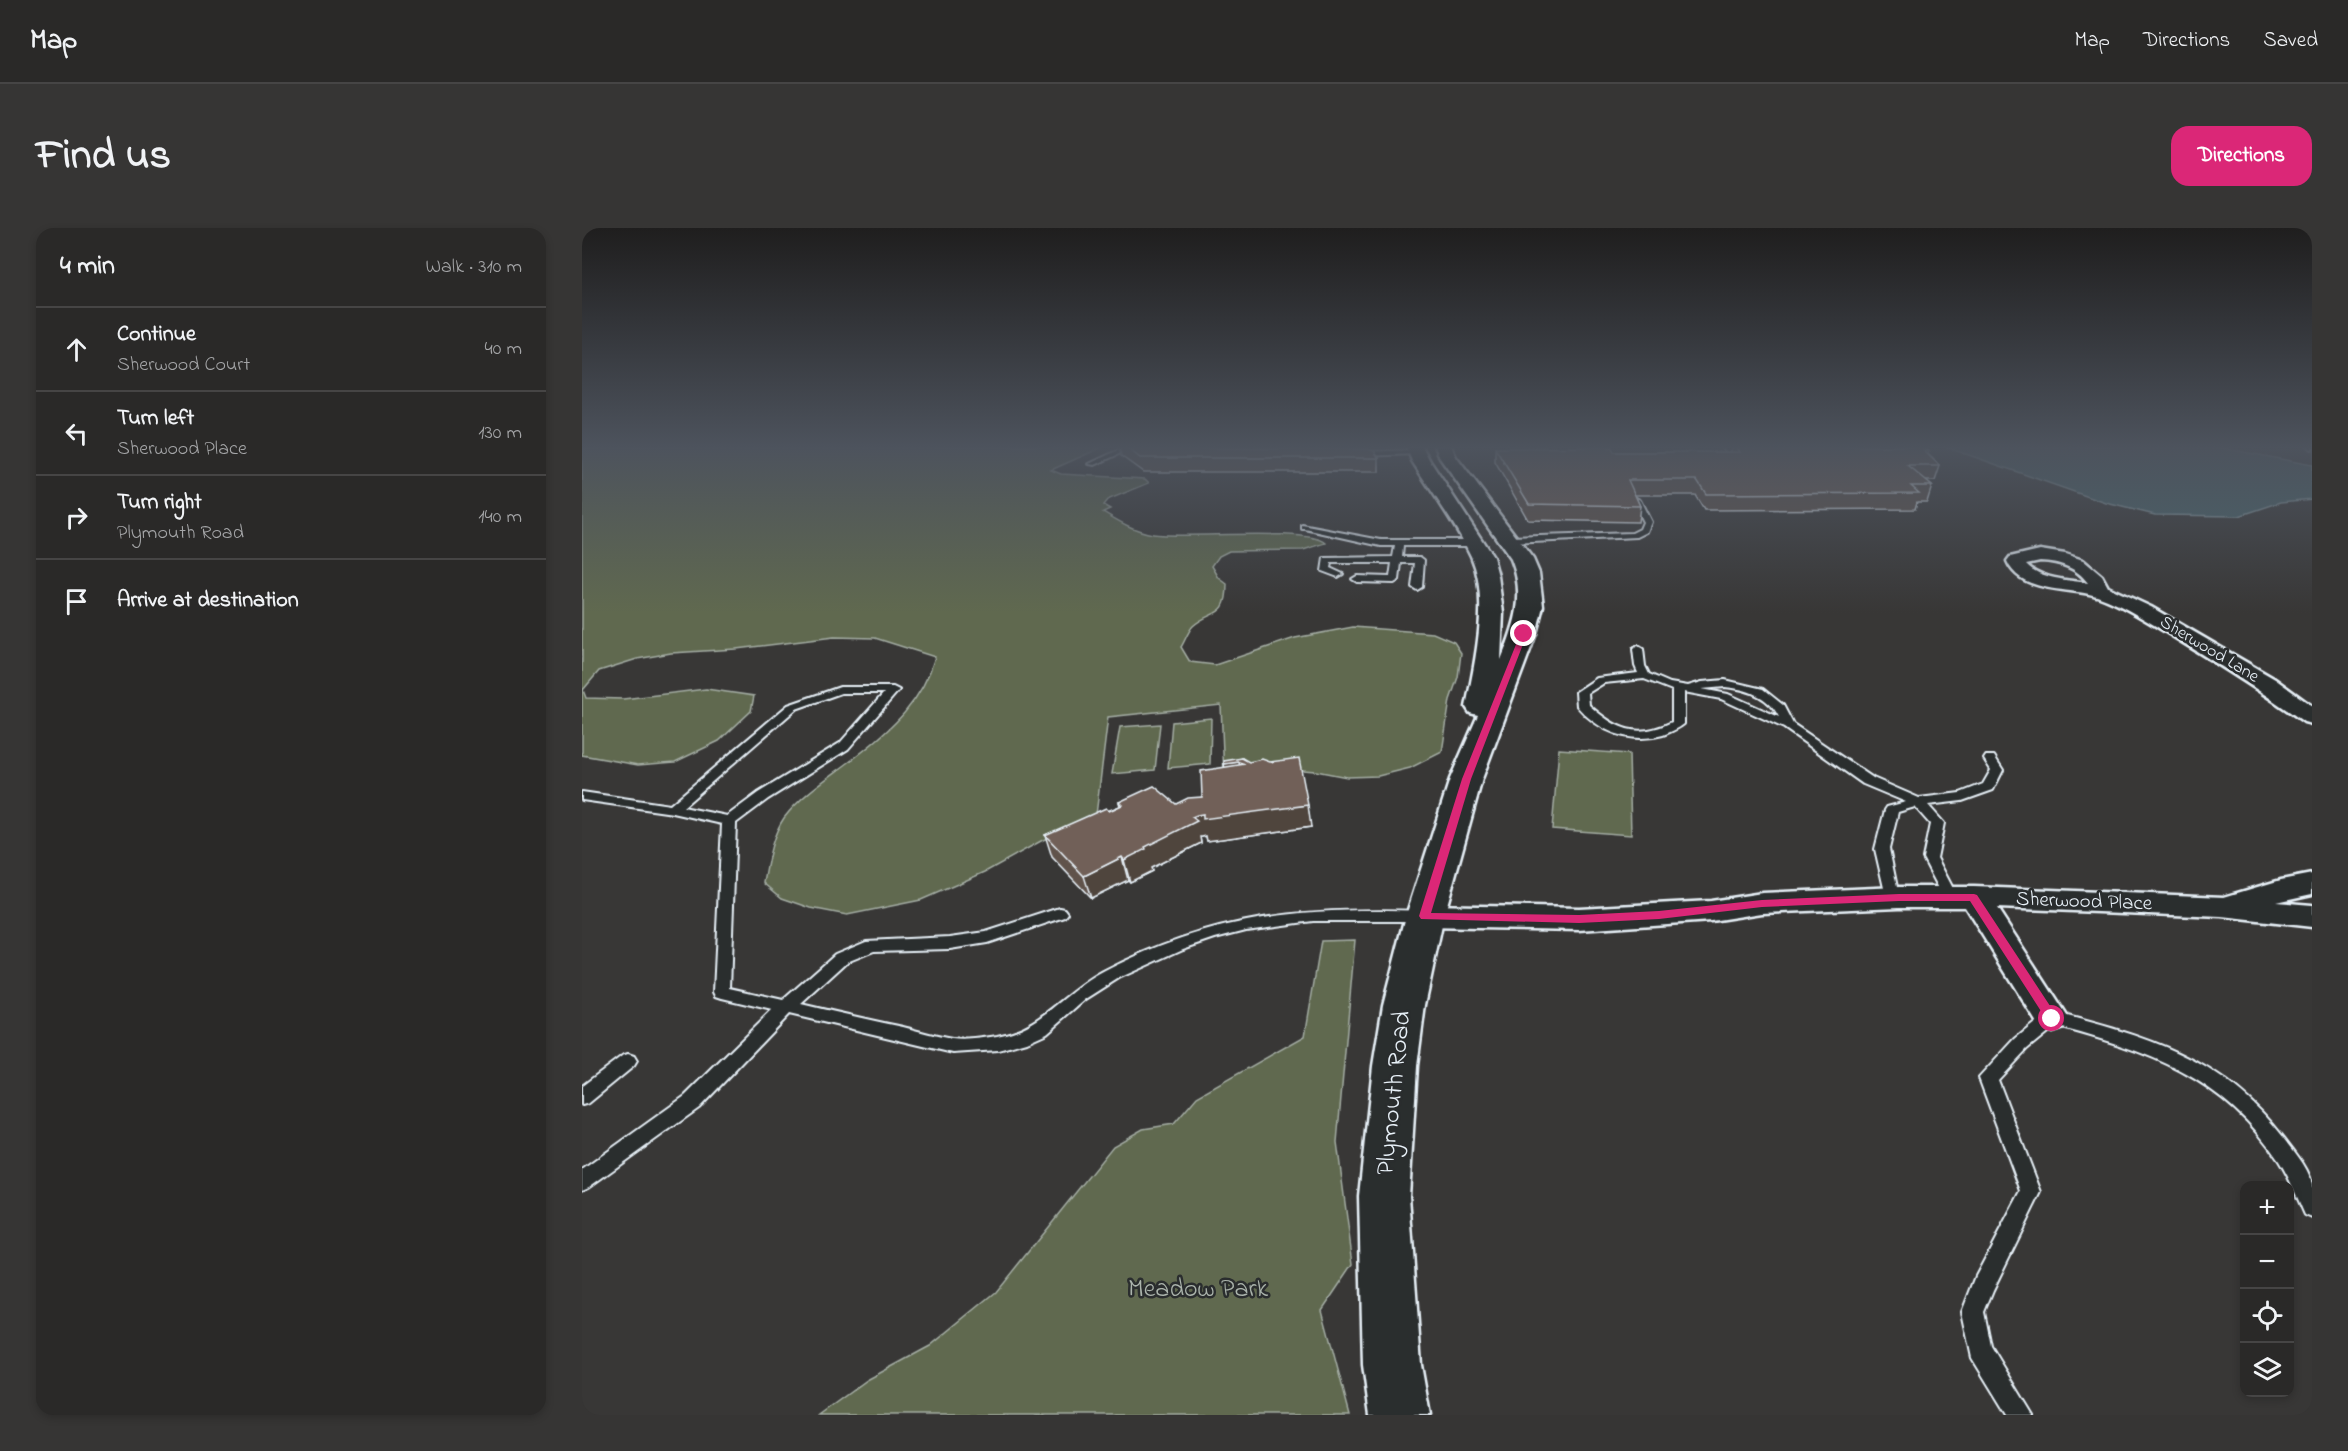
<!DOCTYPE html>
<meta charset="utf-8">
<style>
body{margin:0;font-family:"Indie Flower",sans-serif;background:#363534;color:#f1f3f6}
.controls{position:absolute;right:18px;bottom:18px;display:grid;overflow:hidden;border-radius:12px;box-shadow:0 3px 9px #0003}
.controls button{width:54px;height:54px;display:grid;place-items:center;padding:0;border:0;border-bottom:2px solid #464545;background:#2a2928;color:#f1f3f6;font:30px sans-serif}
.stop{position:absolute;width:18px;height:18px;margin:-14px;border:4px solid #db2777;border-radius:50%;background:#fff}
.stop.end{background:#db2777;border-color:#fff;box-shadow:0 2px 6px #0008}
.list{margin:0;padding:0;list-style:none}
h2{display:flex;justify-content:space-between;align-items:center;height:78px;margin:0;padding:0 24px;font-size:26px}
h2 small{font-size:20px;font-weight:400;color:#a5a6a8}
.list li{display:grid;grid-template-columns:39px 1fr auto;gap:18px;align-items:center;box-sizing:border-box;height:84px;padding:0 24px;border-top:2px solid #464545}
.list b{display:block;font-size:22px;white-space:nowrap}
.list p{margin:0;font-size:20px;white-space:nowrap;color:#a5a6a8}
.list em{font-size:20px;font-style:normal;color:#a5a6a8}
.icon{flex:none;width:33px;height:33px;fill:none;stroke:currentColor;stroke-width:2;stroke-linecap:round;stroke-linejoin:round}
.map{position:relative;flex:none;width:1730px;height:1187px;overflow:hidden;border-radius:18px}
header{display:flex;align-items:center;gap:36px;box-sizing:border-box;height:84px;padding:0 30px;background:#2a2928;border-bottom:2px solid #464545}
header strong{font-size:28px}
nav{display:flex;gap:33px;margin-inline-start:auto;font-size:21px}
.intro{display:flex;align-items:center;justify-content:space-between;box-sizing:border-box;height:144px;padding:0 36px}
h1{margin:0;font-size:42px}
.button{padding:15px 27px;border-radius:18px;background:#db2777;color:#fff;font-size:21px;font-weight:700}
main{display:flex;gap:36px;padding:0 36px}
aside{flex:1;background:#2a2928;border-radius:18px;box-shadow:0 3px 9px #0003}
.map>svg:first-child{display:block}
.green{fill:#60694f;stroke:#a4ada4;stroke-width:1.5}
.water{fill:#49666c;stroke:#899ea4;stroke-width:1.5}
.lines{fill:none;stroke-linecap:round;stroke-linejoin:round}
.service-casing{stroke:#e8f1f8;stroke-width:4}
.minor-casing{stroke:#e8f1f8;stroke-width:5}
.secondary-casing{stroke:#e8f1f8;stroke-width:5}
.service{fill:#2a2d2e;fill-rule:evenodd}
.minor{fill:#2a2d2e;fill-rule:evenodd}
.secondary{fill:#2a2d2e;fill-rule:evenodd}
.wall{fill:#61534c;stroke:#e8f1f8;stroke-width:1.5}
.shaded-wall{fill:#4f443e;stroke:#e8f1f8;stroke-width:1.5}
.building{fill:#716158;stroke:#e8f1f8;stroke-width:1.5}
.route{fill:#db2777}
.labels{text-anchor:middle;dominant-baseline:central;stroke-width:5;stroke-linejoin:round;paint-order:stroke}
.far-street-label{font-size:18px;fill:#e8f1f8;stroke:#2a2d2e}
.street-label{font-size:21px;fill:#e8f1f8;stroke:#2a2d2e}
.near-street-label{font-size:26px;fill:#e8f1f8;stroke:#2a2d2e}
.near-park-label{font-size:26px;fill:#abb4ac;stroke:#2a2d2e}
</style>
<header>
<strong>Map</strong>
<nav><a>Map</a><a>Directions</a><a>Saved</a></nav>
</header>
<div class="intro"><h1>Find us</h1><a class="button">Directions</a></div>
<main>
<aside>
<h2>4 min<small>Walk · 310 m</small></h2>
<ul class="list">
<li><svg class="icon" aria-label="ahead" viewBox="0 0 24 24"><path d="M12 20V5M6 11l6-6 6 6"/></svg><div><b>Continue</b><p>Sherwood Court</p></div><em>40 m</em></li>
<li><svg class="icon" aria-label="left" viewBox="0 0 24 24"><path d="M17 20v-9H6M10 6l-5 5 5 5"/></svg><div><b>Turn left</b><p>Sherwood Place</p></div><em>130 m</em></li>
<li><svg class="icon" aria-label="right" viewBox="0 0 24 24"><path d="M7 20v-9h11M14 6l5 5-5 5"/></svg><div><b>Turn right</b><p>Plymouth Road</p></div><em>140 m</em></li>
<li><svg class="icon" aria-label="arrive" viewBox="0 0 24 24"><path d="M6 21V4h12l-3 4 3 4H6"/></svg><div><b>Arrive at destination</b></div></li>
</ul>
</aside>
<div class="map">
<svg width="1730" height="1187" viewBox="0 0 1730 1187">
<rect width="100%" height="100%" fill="#383736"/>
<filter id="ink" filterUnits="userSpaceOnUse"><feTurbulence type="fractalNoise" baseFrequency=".0167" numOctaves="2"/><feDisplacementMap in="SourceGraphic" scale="12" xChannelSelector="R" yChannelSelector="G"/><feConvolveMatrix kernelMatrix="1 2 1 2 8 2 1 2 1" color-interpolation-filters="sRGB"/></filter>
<g filter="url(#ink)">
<g class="green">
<path d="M 26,218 L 523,218 L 469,242 L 479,246 L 563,251 L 567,255 L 525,272 L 521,277 L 528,281 L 521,284 C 536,293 552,303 571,306 C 602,311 727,299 744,315 L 721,322 L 647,323 L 637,328 L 630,338 L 637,350 L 645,356 C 645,392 631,380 611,398 C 606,403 603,413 599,419 L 608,434 L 633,437 L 713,410 L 771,399 L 851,405 L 872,414 L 879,425 L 876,449 L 868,472 L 860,524 L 828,540 L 796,548 L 765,549 L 734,543 L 691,540 L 642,548 L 639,477 L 526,489 L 514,587 L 459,613 L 403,644 L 339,672 L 265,687 L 229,680 L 200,670 L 182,655 C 186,634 189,609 202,590 C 222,564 250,548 275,528 C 311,500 340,473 353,429 L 293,410 L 252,409 L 154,421 L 89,425 L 55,431 L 17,443 L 1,462 L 4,470 L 41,471 L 124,461 L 172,468 L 169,483 L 137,513 L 93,534 L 56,537 L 0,527 L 0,221 Z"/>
<polygon points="629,490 628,536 586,540 590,494"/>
<polygon points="578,496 573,542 530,546 538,499"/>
<polygon points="977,521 1047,526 1049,607 970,601"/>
<polygon points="773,712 755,914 771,1036 740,1082 768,1187 237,1187 285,1152 348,1118 414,1064 531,918 561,901 592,896 615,869 723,808 739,713"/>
</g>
<polygon class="water" points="1361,218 1630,218 1730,237 1730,271 1699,274 1657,288 1573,287 1524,275"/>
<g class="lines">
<g class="service-casing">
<g id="service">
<polygon points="545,218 554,218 513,237 507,236"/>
<polygon points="771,218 778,218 780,224 835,222 838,224 835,226 778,228"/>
<polygon points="1725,218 1730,218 1730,221"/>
<polygon points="1054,270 1058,272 1069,294 1065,304 1055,309 928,315 924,312 928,309 1050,305 1058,301 1061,294 1050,272"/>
<polygon points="720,297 799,312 890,312 894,315 890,318 821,318 820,329 838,329 842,332 840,359 835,362 830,359 833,335 819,335 817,352 812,355 775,354 770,351 775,348 808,349 810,335 749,335 748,340 761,346 756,349 740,343 742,330 811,329 813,318 799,318 723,301 720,301"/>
<path d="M 1056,418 L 1061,421 L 1063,438 L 1067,446 L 1088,455 L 1106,458 L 1120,454 L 1143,452 L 1181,461 L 1201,477 L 1211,496 L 1291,550 L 1337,570 L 1378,565 L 1401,556 L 1409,542 L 1402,531 L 1404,528 L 1412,528 L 1421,542 L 1411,562 L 1380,573 L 1346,577 L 1362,595 L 1355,630 L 1376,670 L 1374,674 L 1364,674 L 1341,630 L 1348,596 L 1333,579 L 1316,584 L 1307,621 L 1317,669 L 1315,673 L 1305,673 L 1293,621 L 1303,582 L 1305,579 L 1324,574 L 1281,556 L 1202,500 L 1139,471 L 1102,464 L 1102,496 C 1096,501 1088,504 1081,507 C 1048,516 1017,504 995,478 L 994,464 L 1015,450 L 1056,445 L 1053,438 L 1051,421 ZM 1062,451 L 1090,462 L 1090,494 C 1055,511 1035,502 1007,477 L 1006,465 L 1022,455 ZM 1143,459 C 1165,461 1187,468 1197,489 L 1146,466 L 1120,461 Z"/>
<path d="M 258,459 L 311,459 L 317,462 L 266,521 L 186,571 L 154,595 L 148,760 L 201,772 L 253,726 L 284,713 L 368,709 L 404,704 L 478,680 L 483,681 L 486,685 L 483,689 L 405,715 L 368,721 L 292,723 L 265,734 L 219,776 C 253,784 287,792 321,799 C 337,803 353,808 370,811 C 384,813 401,810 415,808 C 462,800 483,763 523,743 C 631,687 722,679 841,683 L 846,684 L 849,688 L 846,692 L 841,693 L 731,693 L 664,702 L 633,710 L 601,721 L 537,750 L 504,771 L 465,805 L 445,814 L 416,822 L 371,825 L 207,786 L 117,880 L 7,959 L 0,962 L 0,942 L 103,868 L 190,782 L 140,770 L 134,768 L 132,764 L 140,596 L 91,585 L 0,572 L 0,564 L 88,577 L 206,477 ZM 259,465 L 302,465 L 258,515 L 176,565 L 145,588 L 101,579 L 214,481 Z"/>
<path d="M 1470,784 C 1564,808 1640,829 1702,910 C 1712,923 1728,942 1730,957 C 1730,968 1730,979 1730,990 L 1723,987 C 1715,969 1708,950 1697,933 C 1641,848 1566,823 1473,798 L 1445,821 L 1416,852 L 1459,964 L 1411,1062 L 1402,1084 L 1409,1118 L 1451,1187 L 1425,1187 L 1390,1130 L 1380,1084 L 1394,1048 L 1439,963 L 1397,850 L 1433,811 L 1464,786 Z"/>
<polygon points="46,826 52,828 55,833 52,838 7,875 0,877 0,858 40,828"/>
</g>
</g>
<g class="minor-casing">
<g id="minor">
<path d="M 1140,218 L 1173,218 L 1177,223 C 1167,232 1147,229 1140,218 Z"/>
<path d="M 1458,322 L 1483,326 L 1501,332 L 1520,348 L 1526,359 L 1569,379 L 1693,451 L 1730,478 L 1730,496 L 1722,494 C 1681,464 1639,438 1595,411 C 1570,396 1543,378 1515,368 C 1487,359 1439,366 1425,333 L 1428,329 ZM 1458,333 C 1478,334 1494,339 1506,355 C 1487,352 1457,351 1444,336 Z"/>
<polygon points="1730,646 1730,666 1694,674 1730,677 1730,699 1640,689 1415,680 1487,791 1482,800 1470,804 1458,800 1383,679 1317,679 1180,685 1129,693 997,702 843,699 832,695 828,688 832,681 843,677 997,680 1129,673 1180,665 1317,659 1392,659 1642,669 1699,652"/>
</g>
</g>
<g class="secondary-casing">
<path id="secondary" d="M 824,218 L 840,218 L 848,233 L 911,329 L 916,348 L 921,385 L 919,432 C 933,397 944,368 929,331 L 858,230 L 853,218 L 869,218 L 874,229 L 951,331 L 957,345 L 961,378 L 954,406 L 900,551 L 862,688 L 843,777 L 835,838 L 827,968 L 839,1137 L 848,1187 L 788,1187 L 781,1137 L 777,968 L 791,838 L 801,777 L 824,688 L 868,551 L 896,487 L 888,485 L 884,479 C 893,435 908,370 889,328 C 874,296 849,263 830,233 Z"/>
</g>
<use href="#service" class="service"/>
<use href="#minor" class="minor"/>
<use href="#secondary" class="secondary"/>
</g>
<g class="wall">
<polygon points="537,218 616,218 612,220 797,230 797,244 561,244 539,228"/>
<polygon points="1150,218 1186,218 1188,220 1195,220 1195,218 1341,218 1347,223 1346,226 1358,238 1353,253 1344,253 1350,258 1345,274 1335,274 1333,281 1122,282 1113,267 1053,267 1058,278 1056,294 946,292 913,234 913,220 1032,224 1149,224"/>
<polygon points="660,530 729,599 625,613 624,608 620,609 618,609 619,615 569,640 570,643 548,654 546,652 509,670 470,629 463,607 538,578 537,574 594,576 620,569 643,539"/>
</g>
<g class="shaded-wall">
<polygon points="657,534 660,555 646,557 642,536"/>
<polygon points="726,577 729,599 625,613 624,608 620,609 618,609 619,615 569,640 570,643 548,654 542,632 615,587"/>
<polygon points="540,629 546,652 509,670 502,648"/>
</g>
<g class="building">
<polygon points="543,218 608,218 611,220 786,221 792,223 797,230 558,230"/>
<polygon points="1154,218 1186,218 1188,220 1208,220 1207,218 1341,218 1347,223 1342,223 1358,238 1326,238 1350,258 1329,258 1337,265 1124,266 1115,252 1046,252 1058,278 947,276 913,220 1030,219 1032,224 1158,224"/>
<polygon points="660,530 667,534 680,531 688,534 717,530 726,577 621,591 621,586 615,587 610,589 615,593 563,619 564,621 542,632 540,629 502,648 463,607 524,580 527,583 540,577 537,574 572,558 594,576 606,570 620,569 619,543 663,536 657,534 642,536 642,533"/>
</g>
</g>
<linearGradient id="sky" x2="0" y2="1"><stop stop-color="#1f1e1e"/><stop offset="0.57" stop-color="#4d535d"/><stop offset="1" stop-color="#4d535d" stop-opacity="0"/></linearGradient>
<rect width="1730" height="385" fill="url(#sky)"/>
<polygon class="route" points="939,404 945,406 889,551 849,685 997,687 1077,683 1180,672 1317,666 1392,666 1395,667 1474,787 1476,791 1474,794 1466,794 1388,673 1317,673 1180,679 1077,691 997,695 839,691 837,688 880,551"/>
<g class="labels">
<g class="far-street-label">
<text transform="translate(1627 422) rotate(31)">Sherwood Lane</text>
</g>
<g class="street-label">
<text transform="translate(1502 674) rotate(2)">Sherwood Place</text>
</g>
<g class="near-street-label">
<text transform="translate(813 865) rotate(-84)">Plymouth Road</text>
</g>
<g class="near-park-label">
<text x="616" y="1062">Meadow Park</text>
</g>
</g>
</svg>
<div class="controls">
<button>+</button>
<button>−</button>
<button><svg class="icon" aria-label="locate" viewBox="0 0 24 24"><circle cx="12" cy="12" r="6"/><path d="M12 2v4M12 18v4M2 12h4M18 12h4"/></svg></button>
<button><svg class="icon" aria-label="layers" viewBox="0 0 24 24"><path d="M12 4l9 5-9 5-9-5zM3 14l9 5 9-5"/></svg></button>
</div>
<div class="stop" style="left:1470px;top:791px"></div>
<div class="stop end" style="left:942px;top:406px"></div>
</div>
</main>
